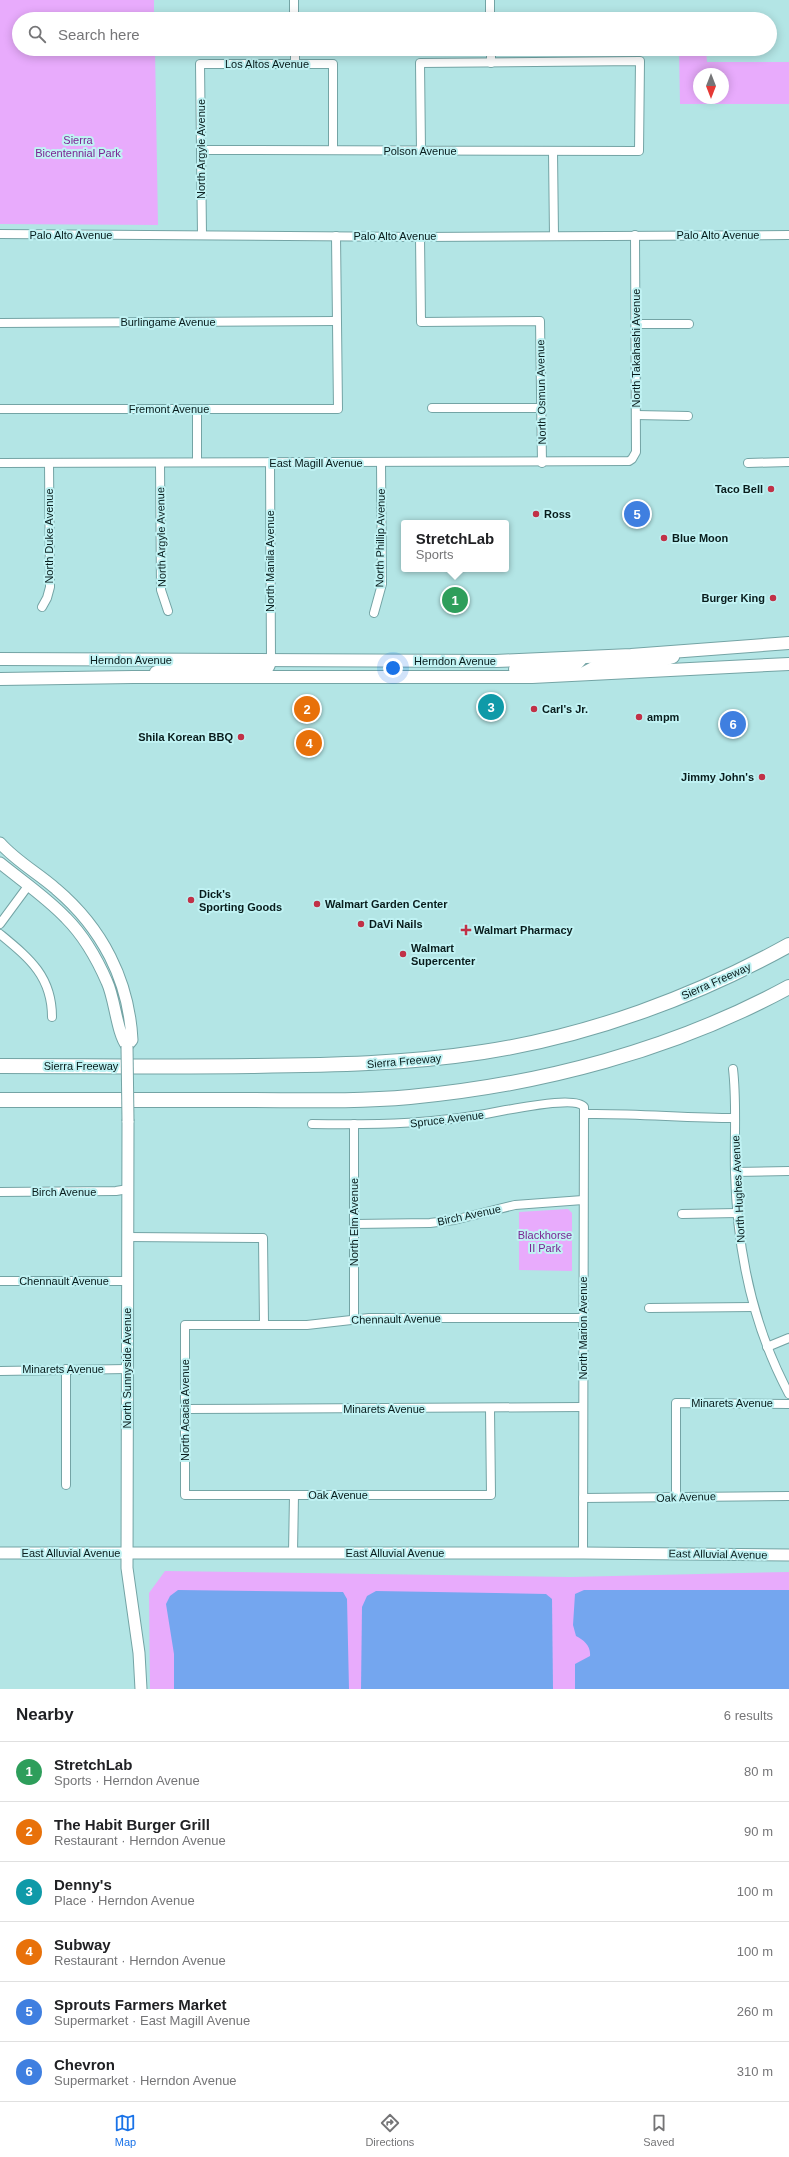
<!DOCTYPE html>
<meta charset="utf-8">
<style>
body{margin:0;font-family:Helvetica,sans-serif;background:#f6f6f6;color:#202124}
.compass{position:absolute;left:693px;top:68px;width:36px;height:36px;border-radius:50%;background:#fff;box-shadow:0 2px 10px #0003;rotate:180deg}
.you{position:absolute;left:393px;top:668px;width:14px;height:14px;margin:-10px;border:3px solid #fff;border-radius:50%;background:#1a73e8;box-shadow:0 0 0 6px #1a73e833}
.badge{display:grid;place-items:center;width:26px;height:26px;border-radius:50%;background:#1a73e8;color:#fff;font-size:13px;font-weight:700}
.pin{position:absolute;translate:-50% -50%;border:2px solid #fff;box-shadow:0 1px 4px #0006}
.popup{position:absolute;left:401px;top:520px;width:108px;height:52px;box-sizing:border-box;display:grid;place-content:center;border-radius:4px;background:#fff;filter:drop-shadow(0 1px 3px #0005);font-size:13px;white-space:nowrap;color:#757577}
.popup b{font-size:15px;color:#202124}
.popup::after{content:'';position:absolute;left:50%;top:100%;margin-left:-8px;border:8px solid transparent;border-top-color:#fff}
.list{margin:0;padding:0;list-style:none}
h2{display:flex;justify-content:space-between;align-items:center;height:52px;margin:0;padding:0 16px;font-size:17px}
h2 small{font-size:13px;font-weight:400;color:#757577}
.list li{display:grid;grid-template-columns:26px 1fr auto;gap:12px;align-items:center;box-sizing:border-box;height:60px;padding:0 16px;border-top:1px solid #e0e0e0}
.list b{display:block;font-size:15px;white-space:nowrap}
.list p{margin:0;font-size:13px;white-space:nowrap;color:#757577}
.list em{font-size:13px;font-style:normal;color:#757577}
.icon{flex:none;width:22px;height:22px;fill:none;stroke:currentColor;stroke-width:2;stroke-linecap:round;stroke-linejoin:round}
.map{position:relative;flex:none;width:789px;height:1689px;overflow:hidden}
.search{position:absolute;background:#fff;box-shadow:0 2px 10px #0003;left:12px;right:12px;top:12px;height:44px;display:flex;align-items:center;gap:10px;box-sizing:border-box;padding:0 14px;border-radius:22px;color:#757577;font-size:15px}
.sheet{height:412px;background:#fff}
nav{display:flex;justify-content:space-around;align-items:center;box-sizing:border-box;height:56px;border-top:1px solid #e0e0e0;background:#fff;font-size:11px;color:#757577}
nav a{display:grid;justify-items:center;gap:2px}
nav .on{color:#1a73e8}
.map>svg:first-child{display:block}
.green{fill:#e8abfc;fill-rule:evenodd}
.water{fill:#74a6ef}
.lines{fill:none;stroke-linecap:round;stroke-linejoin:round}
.street-casing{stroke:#74a4a5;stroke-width:10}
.secondary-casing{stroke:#74a4a5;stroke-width:13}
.primary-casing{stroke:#74a4a5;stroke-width:14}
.highway-casing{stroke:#74a4a5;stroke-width:16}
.street{stroke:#fff;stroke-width:8}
.secondary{stroke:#fff;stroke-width:11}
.primary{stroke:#fff;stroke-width:12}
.highway{stroke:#fff;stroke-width:14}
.secondary-bridge-casing{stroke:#74a4a5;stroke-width:13;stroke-linecap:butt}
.secondary-bridge{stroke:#fff;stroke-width:11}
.poi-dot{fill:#c13147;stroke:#c0f2f3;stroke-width:1.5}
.labels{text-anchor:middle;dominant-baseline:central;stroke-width:4;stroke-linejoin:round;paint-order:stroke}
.street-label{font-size:11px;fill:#081c1c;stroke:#c0f2f3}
.park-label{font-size:11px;fill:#7a2493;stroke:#c0f2f3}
.poi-label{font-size:11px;font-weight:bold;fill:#081c1c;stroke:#c0f2f3;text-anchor:start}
</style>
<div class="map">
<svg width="789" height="1689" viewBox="0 0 789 1689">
<rect width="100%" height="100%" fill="#b3e5e5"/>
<g class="green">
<polygon points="0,0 154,0 154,19 19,19 19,49 155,49 158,225 0,224"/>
<path d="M 679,49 L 706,49 L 707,62 L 789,62 L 789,104 L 680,104 ZM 699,74 L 723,74 L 723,98 L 699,98 Z"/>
<polygon points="568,1209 572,1213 572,1271 519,1270 519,1212"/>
<polygon points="165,1571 570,1577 789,1572 789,1689 150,1689 149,1593"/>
</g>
<g class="water">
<polygon points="178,1590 343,1592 347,1599 349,1689 174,1689 174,1654 166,1604 170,1596"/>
<path d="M 584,1590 L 789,1590 L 789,1689 L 575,1689 L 575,1664 L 590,1656 C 591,1646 584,1640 576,1636 L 573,1625 L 575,1594 Z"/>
<polygon points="376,1591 546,1594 552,1599 553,1689 361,1689 362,1607 367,1596"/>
</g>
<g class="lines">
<g class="street-casing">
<g id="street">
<polyline points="294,0 294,19"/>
<polyline points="490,0 490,19"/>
<polyline points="295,49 295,64"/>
<polyline points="491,49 491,63"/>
<polyline points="202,150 639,151 640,61 420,63 421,151"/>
<polyline points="553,152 554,236"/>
<polyline points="0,234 420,237 789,235"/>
<polyline points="202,235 200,64 333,64 333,150"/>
<polyline points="420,237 421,322 540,321 542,463"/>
<polyline points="0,323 336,321"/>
<polyline points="636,324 689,324"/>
<polyline points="432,408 541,408"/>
<polyline points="0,409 338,409 336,236"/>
<polyline points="197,409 197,462"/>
<polyline points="636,415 688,416"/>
<polyline points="270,462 271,660"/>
<polyline points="0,463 629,461 632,459 636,452 635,235"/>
<polyline points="160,463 161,590 168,611"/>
<polyline points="748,463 789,462"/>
<polyline points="42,607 47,598 50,587 49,463"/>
<polyline points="374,613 382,584 381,463"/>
<polyline points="0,924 28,886"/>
<path d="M 0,934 C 29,958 52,976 52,1017"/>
<path d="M 733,1069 C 737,1103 734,1138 735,1172 C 737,1250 752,1325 789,1394"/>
<path d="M 585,1114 C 635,1113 684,1118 735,1118"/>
<path d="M 312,1124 C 377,1125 442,1124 506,1110 C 520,1108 576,1096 584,1107 L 583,1553"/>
<polyline points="354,1124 354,1319"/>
<polyline points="735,1172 789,1171"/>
<polyline points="0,1192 116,1191 128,1189"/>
<polyline points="682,1214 737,1213"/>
<polyline points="354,1224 430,1223 454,1220 515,1205 583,1200"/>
<polyline points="127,1237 263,1238 264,1324"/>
<polyline points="0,1281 127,1281"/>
<polyline points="649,1308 753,1307"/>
<polyline points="767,1347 789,1338"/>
<polyline points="0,1371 127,1369"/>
<polyline points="185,1409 583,1407"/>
<polyline points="490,1409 491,1495 185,1495 185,1325 307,1325 369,1318 583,1318"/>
<polyline points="66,1485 66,1369"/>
<polyline points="583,1498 789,1496"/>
<polyline points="676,1498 676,1403 789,1404"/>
<polyline points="293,1553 294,1495"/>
</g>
</g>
<g class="secondary-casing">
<g id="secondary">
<path d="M 0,843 C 17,862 38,873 56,889 C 102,928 129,980 132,1040 L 127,1046 C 117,1034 115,999 107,982 C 97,959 84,936 66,918 C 46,897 22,881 0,863"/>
<polyline points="128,1121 127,1568 139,1653 141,1689"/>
<polyline points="0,1553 583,1553 789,1555"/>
</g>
</g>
<g class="primary-casing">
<g id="primary">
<polyline points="0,659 496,661 631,655 789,643"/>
<polyline points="515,669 574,667 582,658"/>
<polyline points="156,672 170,669 264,669 268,667 271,660"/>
<polyline points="582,674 595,667 653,663 673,657"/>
<polyline points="0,679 133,677 532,677 789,664"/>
</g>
</g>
<g class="highway-casing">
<g id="highway">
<path d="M 0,1066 C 84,1066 168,1067 252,1066 C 330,1065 406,1064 483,1052 C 589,1036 695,997 789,945"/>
<path d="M 0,1100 C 81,1100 162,1100 243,1100 C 299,1100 354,1102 410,1097 C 540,1085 673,1050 789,987"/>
</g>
</g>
<use href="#street" class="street"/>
<use href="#secondary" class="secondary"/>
<use href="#primary" class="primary"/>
<use href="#highway" class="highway"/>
<g class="secondary-bridge-casing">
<polyline id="secondary-bridge" points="127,1046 128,1121"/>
</g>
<use href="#secondary-bridge" class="secondary-bridge"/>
</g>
<g class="poi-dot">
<circle cx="771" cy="489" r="4"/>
<circle cx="536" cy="514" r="4"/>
<circle cx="664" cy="538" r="4"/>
<circle cx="773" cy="598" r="4"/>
<circle cx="534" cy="709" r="4"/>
<circle cx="639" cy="717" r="4"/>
<circle cx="241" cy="737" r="4"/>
<circle cx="762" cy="777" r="4"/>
<circle cx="191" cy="900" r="4"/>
<circle cx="317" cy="904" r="4"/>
<circle cx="361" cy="924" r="4"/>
<path d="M464 924h4v4h4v4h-4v4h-4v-4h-4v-4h4z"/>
<circle cx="403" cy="954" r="4"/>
</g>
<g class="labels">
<g class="street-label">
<text x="267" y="64">Los Altos Avenue</text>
<text transform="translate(201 149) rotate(-90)">North Argyle Avenue</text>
<text x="420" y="151">Polson Avenue</text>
<text x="71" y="235">Palo Alto Avenue</text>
<text x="718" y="235">Palo Alto Avenue</text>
<text x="395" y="236">Palo Alto Avenue</text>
<text x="168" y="322">Burlingame Avenue</text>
<text transform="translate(636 348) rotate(-90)">North Takahashi Avenue</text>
<text transform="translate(541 392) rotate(-91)">North Osmun Avenue</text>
<text x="169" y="409">Fremont Avenue</text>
<text x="316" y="463">East Magill Avenue</text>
<text transform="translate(49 536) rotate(-90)">North Duke Avenue</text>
<text transform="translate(161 537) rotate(-91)">North Argyle Avenue</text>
<text transform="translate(380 538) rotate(-89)">North Phillip Avenue</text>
<text transform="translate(270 561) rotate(-90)">North Manila Avenue</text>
<text x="131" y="660">Herndon Avenue</text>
<text x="455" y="661">Herndon Avenue</text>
<text transform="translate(716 981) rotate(-24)">Sierra Freeway</text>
<text transform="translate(404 1061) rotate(-5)">Sierra Freeway</text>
<text x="81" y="1066">Sierra Freeway</text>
<text transform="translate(447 1119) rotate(-7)">Spruce Avenue</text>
<text transform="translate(738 1189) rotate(-93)">North Hughes Avenue</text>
<text x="64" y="1192">Birch Avenue</text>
<text transform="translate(469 1215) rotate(-12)">Birch Avenue</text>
<text transform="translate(354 1222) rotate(-90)">North Elm Avenue</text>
<text x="64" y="1281">Chennault Avenue</text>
<text transform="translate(396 1319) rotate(-1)">Chennault Avenue</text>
<text transform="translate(583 1328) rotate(-90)">North Marion Avenue</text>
<text transform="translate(127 1368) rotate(-90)">North Sunnyside Avenue</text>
<text x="63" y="1369">Minarets Avenue</text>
<text x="732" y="1403">Minarets Avenue</text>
<text x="384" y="1409">Minarets Avenue</text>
<text transform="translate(185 1410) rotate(-90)">North Acacia Avenue</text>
<text x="338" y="1495">Oak Avenue</text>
<text transform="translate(686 1497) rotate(-2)">Oak Avenue</text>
<text x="71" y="1553">East Alluvial Avenue</text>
<text x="395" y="1553">East Alluvial Avenue</text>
<text transform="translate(718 1554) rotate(1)">East Alluvial Avenue</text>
</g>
<g class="park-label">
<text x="78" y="140">Sierra<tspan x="78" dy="13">Bicentennial Park</tspan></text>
<text x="545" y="1235">Blackhorse<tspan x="545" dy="13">II Park</tspan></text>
</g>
<g class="poi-label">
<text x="763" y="489" text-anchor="end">Taco Bell</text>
<text x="544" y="514">Ross</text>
<text x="672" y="538">Blue Moon</text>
<text x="765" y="598" text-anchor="end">Burger King</text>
<text x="542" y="709">Carl's Jr.</text>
<text x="647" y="717">ampm</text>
<text x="233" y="737" text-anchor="end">Shila Korean BBQ</text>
<text x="754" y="777" text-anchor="end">Jimmy John's</text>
<text x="199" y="894">Dick's<tspan x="199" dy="13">Sporting Goods</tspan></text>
<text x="325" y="904">Walmart Garden Center</text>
<text x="369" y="924">DaVi Nails</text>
<text x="474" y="930">Walmart Pharmacy</text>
<text x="411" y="948">Walmart<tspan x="411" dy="13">Supercenter</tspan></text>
</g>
</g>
</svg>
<svg class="compass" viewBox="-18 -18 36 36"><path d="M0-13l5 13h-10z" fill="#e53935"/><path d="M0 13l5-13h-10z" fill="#757577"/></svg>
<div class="you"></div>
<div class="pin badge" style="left:455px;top:600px;background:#2e9e5b">1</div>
<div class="popup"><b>StretchLab</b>Sports</div>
<div class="pin badge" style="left:307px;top:709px;background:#e8710a">2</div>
<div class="pin badge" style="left:491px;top:707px;background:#0f9aa8">3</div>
<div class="pin badge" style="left:309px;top:743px;background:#e8710a">4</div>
<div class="pin badge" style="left:637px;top:514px;background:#3f7fe0">5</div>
<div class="pin badge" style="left:733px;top:724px;background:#3f7fe0">6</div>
<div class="search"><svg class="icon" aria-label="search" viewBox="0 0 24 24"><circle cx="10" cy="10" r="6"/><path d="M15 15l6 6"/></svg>Search here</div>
</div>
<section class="sheet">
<h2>Nearby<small>6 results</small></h2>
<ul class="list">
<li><span class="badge" style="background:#2e9e5b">1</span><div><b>StretchLab</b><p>Sports · Herndon Avenue</p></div><em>80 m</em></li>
<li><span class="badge" style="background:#e8710a">2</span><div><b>The Habit Burger Grill</b><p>Restaurant · Herndon Avenue</p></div><em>90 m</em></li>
<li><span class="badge" style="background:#0f9aa8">3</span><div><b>Denny's</b><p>Place · Herndon Avenue</p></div><em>100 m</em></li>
<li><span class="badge" style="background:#e8710a">4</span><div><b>Subway</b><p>Restaurant · Herndon Avenue</p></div><em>100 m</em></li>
<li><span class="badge" style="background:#3f7fe0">5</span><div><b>Sprouts Farmers Market</b><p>Supermarket · East Magill Avenue</p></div><em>260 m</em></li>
<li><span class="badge" style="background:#3f7fe0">6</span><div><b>Chevron</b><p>Supermarket · Herndon Avenue</p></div><em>310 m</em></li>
</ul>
</section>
<nav>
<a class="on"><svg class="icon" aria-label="map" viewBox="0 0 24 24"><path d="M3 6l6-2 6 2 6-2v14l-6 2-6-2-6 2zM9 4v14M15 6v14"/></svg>Map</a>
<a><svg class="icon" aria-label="directions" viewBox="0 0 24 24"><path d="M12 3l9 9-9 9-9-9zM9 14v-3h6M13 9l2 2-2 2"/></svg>Directions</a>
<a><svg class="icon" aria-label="saved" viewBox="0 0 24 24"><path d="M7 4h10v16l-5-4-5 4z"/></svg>Saved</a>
</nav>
